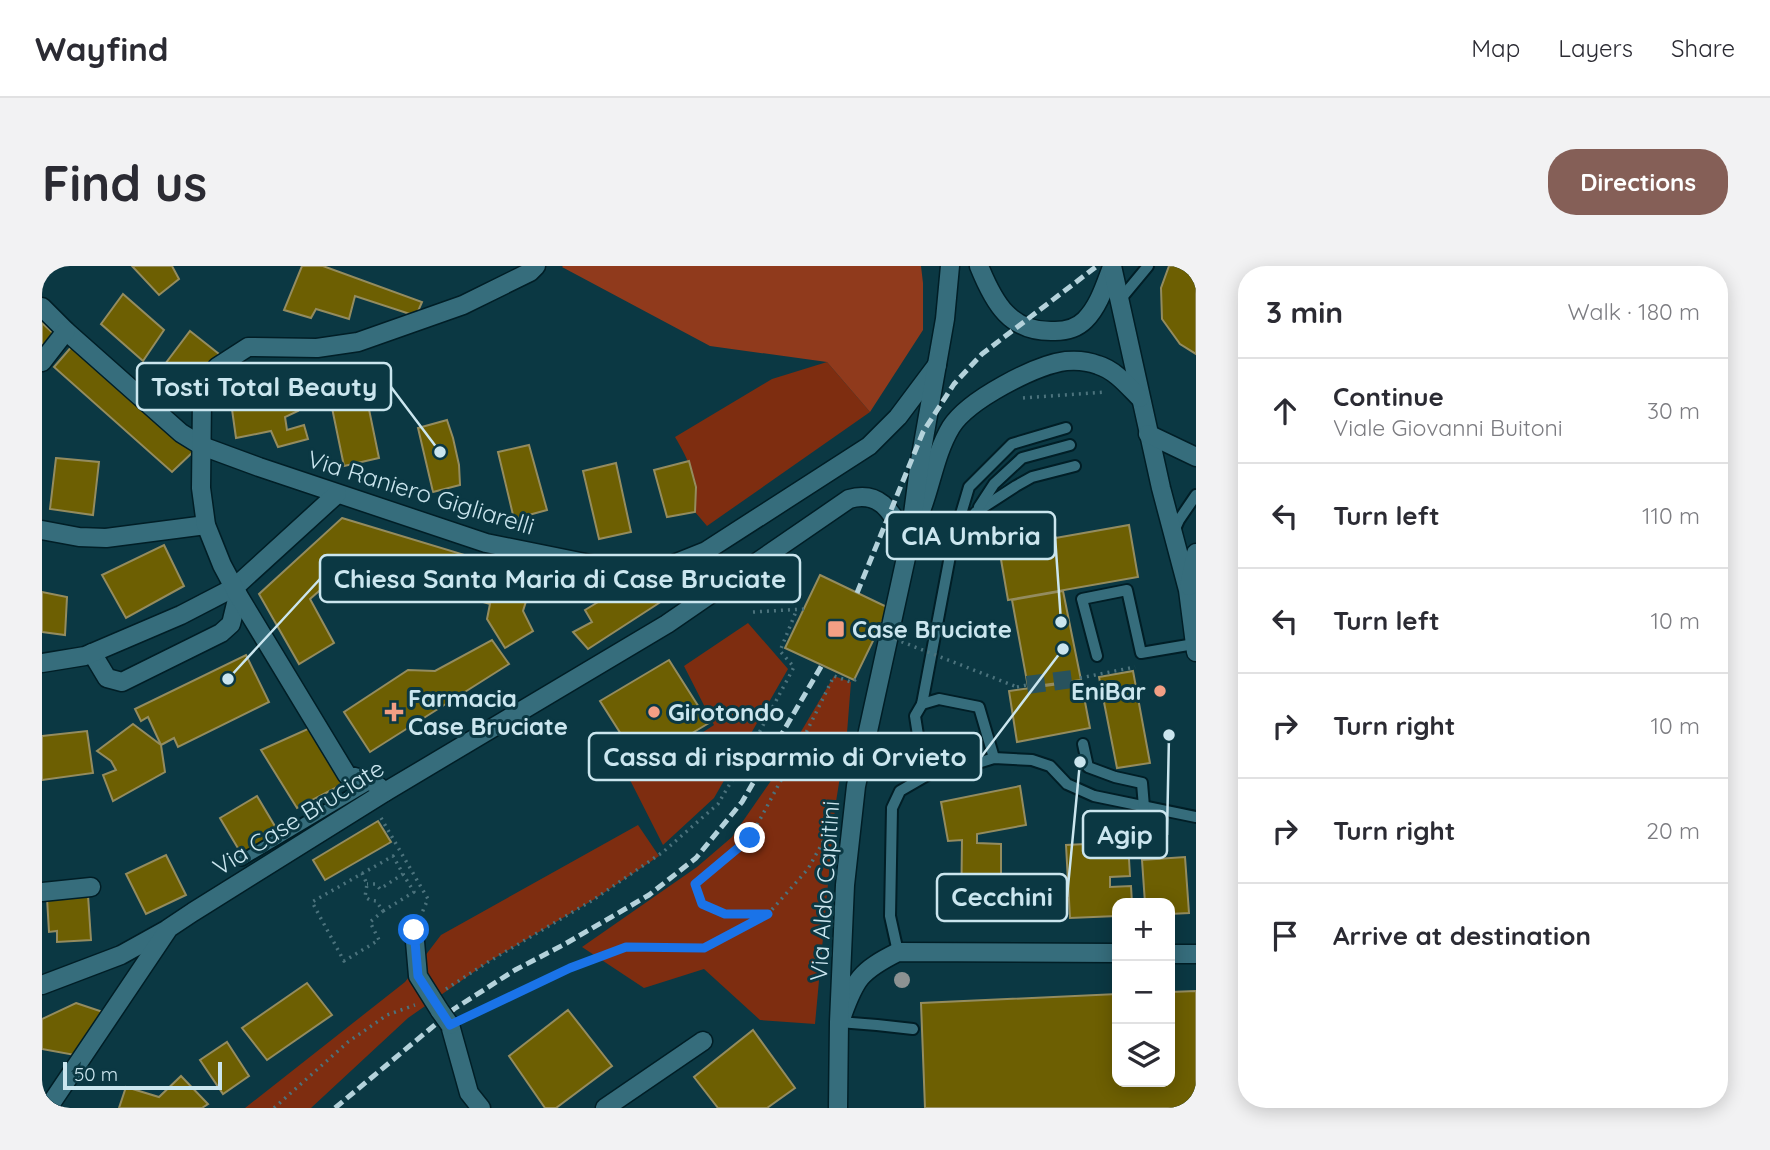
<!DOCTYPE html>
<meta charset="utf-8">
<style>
body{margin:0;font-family:Quicksand,sans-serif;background:#f2f2f3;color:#2b2b33}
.controls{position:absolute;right:21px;bottom:21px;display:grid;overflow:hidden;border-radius:14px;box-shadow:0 4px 18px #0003}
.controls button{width:63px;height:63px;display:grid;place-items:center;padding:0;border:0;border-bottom:2px solid #e1e1e2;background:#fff;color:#2b2b33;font:35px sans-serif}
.scale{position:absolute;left:21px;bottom:18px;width:159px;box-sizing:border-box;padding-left:7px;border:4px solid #cbe6ef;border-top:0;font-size:19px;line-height:24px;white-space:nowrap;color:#cbe6ef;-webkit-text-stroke:5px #0b3843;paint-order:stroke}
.stop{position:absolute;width:21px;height:21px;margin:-16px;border:5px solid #1a73e8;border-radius:50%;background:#fff}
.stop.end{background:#1a73e8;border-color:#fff;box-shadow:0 2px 7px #0008}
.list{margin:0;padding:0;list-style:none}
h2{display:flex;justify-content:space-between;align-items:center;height:91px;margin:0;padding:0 28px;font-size:30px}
h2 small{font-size:23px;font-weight:400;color:#7c7c81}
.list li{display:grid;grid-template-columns:46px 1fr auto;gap:21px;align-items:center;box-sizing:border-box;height:105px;padding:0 28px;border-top:2px solid #e1e1e2}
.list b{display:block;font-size:26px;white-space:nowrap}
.list p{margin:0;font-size:23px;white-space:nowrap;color:#7c7c81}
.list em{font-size:23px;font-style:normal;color:#7c7c81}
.icon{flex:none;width:38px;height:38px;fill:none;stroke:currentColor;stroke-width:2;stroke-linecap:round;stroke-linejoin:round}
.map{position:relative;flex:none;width:1154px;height:842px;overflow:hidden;border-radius:28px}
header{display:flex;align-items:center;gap:42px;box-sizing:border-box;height:98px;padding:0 35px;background:#fff;border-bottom:2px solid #e1e1e2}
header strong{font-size:33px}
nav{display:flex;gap:38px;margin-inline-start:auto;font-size:24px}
.intro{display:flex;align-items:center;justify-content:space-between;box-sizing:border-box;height:168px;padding:0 42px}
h1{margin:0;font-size:49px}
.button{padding:18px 32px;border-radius:28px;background:#855f57;color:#fff;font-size:24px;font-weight:700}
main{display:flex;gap:42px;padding:0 42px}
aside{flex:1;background:#fff;border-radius:28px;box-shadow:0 4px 18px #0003}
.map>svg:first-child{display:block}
.green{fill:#7e2d10}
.forest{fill:#903a1c}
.building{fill:#6d5f02;stroke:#948c5f;stroke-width:2}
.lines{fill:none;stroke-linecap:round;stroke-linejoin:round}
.street-tunnel{stroke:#28525d;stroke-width:18;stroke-dasharray:18 9;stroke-linecap:butt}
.lane-casing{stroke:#011e26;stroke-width:14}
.street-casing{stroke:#011e26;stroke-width:21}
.secondary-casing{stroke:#011e26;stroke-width:21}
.path{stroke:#4c737d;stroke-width:3.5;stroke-dasharray:2 5;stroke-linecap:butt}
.lane{stroke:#366d7c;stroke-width:10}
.street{stroke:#366d7c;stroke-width:18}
.secondary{stroke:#366d7c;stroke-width:18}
.rail{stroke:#b4d2db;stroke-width:5;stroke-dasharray:10 5;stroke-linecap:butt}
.street-bridge-casing{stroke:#011e26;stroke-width:21;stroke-linecap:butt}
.path-bridge{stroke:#4c737d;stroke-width:3.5;stroke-dasharray:2 5;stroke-linecap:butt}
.street-bridge{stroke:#366d7c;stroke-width:18}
.tree{fill:#8c9292}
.route{stroke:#1a73e8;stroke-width:9}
.poi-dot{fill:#f39f84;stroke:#0b3843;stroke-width:2.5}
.labels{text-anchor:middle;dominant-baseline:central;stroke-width:6;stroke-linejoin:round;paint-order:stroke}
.street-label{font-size:24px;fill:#cbe6ef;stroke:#0b3843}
.poi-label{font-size:24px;font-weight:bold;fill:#cbe6ef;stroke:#0b3843;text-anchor:start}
.leader{fill:none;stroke:#cbe6ef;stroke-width:2.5}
.callout-dot{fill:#cbe6ef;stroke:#0b3843;stroke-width:2.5}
.callout{fill:#0b3843;stroke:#cbe6ef;stroke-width:2.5}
.callout-label{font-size:26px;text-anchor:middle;font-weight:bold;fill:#cbe6ef}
</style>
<header>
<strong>Wayfind</strong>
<nav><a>Map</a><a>Layers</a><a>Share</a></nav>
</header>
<div class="intro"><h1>Find us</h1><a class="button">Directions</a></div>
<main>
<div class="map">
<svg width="1154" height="842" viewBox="0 0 1154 842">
<rect width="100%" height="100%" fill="#0b3843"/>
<g class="green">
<path d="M 785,96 L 828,146 L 665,260 L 653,246 C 654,212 650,200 633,171 L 730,113 Z"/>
<polygon points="706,357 746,403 672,532 621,579 588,514 672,459 642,400"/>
<polygon points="792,410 809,416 805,467 793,542 773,758 718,754 662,703 602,722 540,681 655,601 690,571 735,506"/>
<polygon points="596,559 617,590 551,634 446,696 366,752 269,842 203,842 363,716 399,669"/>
</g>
<polygon class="forest" points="521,0 879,0 881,17 881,64 828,146 785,96 668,80 520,1"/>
<g class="building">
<polygon points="90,0 130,0 137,13 117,29"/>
<polygon points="260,0 281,0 380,36 374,50 313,30 307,53 274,43 269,52 242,44"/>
<polygon points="1127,0 1154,0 1154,88 1138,78 1120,53 1119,22"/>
<polygon points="81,28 122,64 101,95 59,58"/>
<polygon points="0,57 12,68 0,86"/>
<polygon points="148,65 177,88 144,137 114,110"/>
<polygon points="31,79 152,185 130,206 12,101"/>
<polygon points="246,110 256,145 243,151 245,164 262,159 266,173 236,181 229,165 194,172 187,122"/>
<polygon points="322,119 337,192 302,200 289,137 295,130"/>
<polygon points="405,154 411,172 417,199 418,219 391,226 376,162"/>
<polygon points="487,179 505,244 472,253 456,186"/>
<polygon points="14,192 57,196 51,249 8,243"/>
<polygon points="647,195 654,221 653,246 625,251 612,204"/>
<polygon points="574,197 589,266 557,273 541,205"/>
<polygon points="300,252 492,310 481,345 491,365 463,382 445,353 448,338 309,297 268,333 292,377 257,398 217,328"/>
<polygon points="1087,259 1096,311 966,334 957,282"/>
<polygon points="122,279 142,320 84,352 60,309"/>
<polygon points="778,309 847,342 812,414 743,382"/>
<polygon points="589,316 617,337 546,383 531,366 550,356 543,344"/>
<polygon points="1021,325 1039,414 986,421 970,334"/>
<polygon points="0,326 25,331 23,369 0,366"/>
<polygon points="450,374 467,398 328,486 302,446 366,404 393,405"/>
<polygon points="204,389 227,436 136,481 132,472 119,479 106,451 99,455 93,443"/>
<polygon points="627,394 667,457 598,498 558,435"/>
<polygon points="1091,405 1108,497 1075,502 1057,411"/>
<polygon points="1039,415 1048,462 975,476 967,425"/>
<polygon points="91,458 119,479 123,506 71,535 61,509 74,504 69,495 55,485"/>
<polygon points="268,462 301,518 255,542 219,484"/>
<polygon points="45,465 51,507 0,514 0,470"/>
<polygon points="978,520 984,559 935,568 935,577 959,578 959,653 919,652 920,574 906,575 899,536"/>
<polygon points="215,530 237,567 200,589 178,552"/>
<polygon points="336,555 349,576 283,614 271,594"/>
<polygon points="1086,576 1088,610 1068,611 1068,621 1089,620 1090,637 1075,637 1075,650 1028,652 1024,579"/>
<polygon points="124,589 144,629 104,648 84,608"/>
<polygon points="1143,591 1147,647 1128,648 1128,637 1103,637 1100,594"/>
<polygon points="46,629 49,674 15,676 15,665 7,666 5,632"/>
<polygon points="265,717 290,749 225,794 200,762"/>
<polygon points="1154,725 1154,842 883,842 879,737 1075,728 1075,816 1128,816 1128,726"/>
<polygon points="34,737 64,747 38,790 0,783 0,753"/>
<polygon points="526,744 570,800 514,842 503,842 467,790"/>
<polygon points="711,764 753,822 725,842 676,842 652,811"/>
<polygon points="185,776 207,810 181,828 158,794"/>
<polygon points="139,810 166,838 160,842 77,842 84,821 117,831"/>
</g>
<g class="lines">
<polyline class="street-tunnel" points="985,419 1038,412"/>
<g class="lane-casing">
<g id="lane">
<polyline points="1077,35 1106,0"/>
<polyline points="1033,200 990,211 974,220 934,246 911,274 880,438 873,450 878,482 896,503 907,506 952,492 990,494 1008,500 1025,518 1052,530 1154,551"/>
<polyline points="937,241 952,218 980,192 1028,179"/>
<polyline points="1132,265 1137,254 1154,229"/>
<polyline points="913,268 927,221 970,178 1024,162"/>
<polyline points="1055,390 1040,333 1085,324 1099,387 1152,378"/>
<polyline points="880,438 897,433 937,441 952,492"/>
<polyline points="1041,478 1046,501 1073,511 1100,517 1102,541"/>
<polyline points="200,594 331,516"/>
<polyline points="856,686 848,650 850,542 858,525 896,503"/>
<polyline points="797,756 835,759 871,763"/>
</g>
</g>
<g class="street-casing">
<g id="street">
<polyline points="0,41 24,65 139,167 160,180 217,201 444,277 568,302 597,304 624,301 664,285 827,180 856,151 895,99"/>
<polyline points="0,96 24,65"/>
<polyline points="0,264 37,271 64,272 164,259"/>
<polyline points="50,387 65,412 80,416 179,367 189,358 196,329"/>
<polyline points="0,397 43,390 139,349 193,321 295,228"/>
<polyline points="343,526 331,516 305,509 196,329 180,299 164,259 159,222 160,133 175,101 206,81 275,82 316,76 421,39 488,6 494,0"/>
<polyline points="0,626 49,621"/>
<polyline points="372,664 376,710 398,745"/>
<polyline points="1128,688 1154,688"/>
<polyline points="0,719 79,689 124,664"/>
<path d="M 799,753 C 813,713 818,705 856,686 L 1075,687"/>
<polyline points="408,759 427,827 439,842"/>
<path d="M 6,842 L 127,662 L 151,646 L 343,526 L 625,358 L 807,233 C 843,223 852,253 867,278"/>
<polyline points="563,842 661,775"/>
</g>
</g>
<g class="secondary-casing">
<g id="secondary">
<path d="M 937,0 C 952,37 968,67 1013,65 C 1024,65 1035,62 1043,54 C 1057,40 1063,19 1070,1"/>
<polyline points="1070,0 1119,222 1146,324 1154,386"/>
<polyline points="1106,168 1154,191"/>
<path d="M 880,242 C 890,215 894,186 909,161 C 926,134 993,99 1024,95 C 1035,94 1046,95 1056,99 C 1073,104 1086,120 1098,132"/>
<polyline points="1147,320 1154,287"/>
<polyline points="796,842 797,756 803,619 814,520 867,278 878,195 903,53 908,0"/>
</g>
</g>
<g class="path">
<polyline points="981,132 1064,126"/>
<polyline points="711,346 762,343"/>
<polyline points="1038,412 1093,401"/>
<polyline points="975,421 985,419"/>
<polyline points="339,552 386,633 379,649"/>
<polyline points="320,607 325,618 323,631 328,634 334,635 341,645 328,656 337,674 302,695 270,636 351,590 361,608 338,623 334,618 325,618"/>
<polyline points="341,645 372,626 361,608"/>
<polyline points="725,648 683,648 660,638 653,618 708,572 759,477 792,410 809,416 815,413"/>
<polyline points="404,723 446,696 551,634 621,586 676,538 709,482 752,401 738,385 755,343"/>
<polyline points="426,750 528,702 584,681 662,682 726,648 766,603 788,563"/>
<polyline points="232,842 306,776 345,749 373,739"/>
</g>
<use href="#lane" class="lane"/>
<use href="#street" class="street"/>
<use href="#secondary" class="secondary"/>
<g class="rail">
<polyline points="815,327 881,166 912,118 940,88 1055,0"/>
<polyline points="293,842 412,743 473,704 523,678 607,629 654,592 700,536 780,399"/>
</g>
<g class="street-bridge-casing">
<polyline id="street-bridge" points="398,745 408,759"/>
</g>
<polyline class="path-bridge" points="840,368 975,421"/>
<use href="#street-bridge" class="street-bridge"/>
</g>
<circle class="tree" cx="860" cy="714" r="8"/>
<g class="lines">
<polyline class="route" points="372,664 376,710 408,759 528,702 584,681 662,682 726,648 683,648 660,638 653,618 708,572"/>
</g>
<g class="poi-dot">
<rect x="785" y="354" width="18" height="18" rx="3.5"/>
<circle cx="1118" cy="425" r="7"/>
<path d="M348.5 435.5h7v7h7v7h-7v7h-7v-7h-7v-7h7z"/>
<circle cx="612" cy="446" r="7"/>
</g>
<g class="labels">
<g class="street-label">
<text transform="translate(379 226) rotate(17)">Via Raniero Gigliarelli</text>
<text transform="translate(256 551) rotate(-32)">Via Case Bruciate</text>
<text transform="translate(782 625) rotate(-86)">Via Aldo Capitini</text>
</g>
<g class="poi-label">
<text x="810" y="363">Case Bruciate</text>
<text x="1104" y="425" text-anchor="end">EniBar</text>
<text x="366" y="432">Farmacia<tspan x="366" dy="28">Case Bruciate</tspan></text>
<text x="626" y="446">Girotondo</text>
</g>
</g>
<path class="leader" d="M398 186L349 121M1019 356L1013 270M186 413L278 313M1021 383L939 491M1127 469L1125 569M1038 496L1025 631"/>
<g class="callout-dot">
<circle cx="398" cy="186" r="7"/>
<circle cx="1019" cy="356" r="7"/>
<circle cx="186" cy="413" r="7"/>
<circle cx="1021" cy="383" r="7"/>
<circle cx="1127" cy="469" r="7"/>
<circle cx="1038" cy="496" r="7"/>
</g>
<g class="callout">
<rect x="95" y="97" width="254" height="47" rx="7"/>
<rect x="845" y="246" width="168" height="47" rx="7"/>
<rect x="278" y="289" width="480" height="47" rx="7"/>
<rect x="547" y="467" width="392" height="47" rx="7"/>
<rect x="1041" y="545" width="84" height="47" rx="7"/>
<rect x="895" y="608" width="130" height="47" rx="7"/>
</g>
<g class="callout-label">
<text x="222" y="130">Tosti Total Beauty</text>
<text x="929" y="279">CIA Umbria</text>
<text x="518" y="322">Chiesa Santa Maria di Case Bruciate</text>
<text x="743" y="500">Cassa di risparmio di Orvieto</text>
<text x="1083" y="578">Agip</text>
<text x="960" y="640">Cecchini</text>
</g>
</svg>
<div class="controls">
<button>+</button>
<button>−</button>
<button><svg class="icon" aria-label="layers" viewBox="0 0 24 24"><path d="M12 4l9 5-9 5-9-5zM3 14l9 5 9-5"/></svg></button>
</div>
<div class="scale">50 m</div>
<div class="stop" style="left:372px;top:664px"></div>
<div class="stop end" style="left:708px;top:572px"></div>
</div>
<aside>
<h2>3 min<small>Walk · 180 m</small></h2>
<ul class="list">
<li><svg class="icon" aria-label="ahead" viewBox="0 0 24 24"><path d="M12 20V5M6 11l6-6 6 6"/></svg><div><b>Continue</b><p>Viale Giovanni Buitoni</p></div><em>30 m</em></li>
<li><svg class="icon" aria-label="left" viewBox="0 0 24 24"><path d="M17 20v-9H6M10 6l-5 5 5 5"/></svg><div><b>Turn left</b></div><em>110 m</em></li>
<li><svg class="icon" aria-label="left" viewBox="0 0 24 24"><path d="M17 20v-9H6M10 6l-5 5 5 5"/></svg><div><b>Turn left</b></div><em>10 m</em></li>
<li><svg class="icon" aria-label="right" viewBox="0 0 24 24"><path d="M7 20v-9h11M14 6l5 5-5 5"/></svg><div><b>Turn right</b></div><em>10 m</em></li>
<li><svg class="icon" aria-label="right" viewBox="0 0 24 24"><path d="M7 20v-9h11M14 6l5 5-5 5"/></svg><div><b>Turn right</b></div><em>20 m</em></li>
<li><svg class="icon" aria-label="arrive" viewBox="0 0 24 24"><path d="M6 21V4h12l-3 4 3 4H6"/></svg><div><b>Arrive at destination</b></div></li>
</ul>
</aside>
</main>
